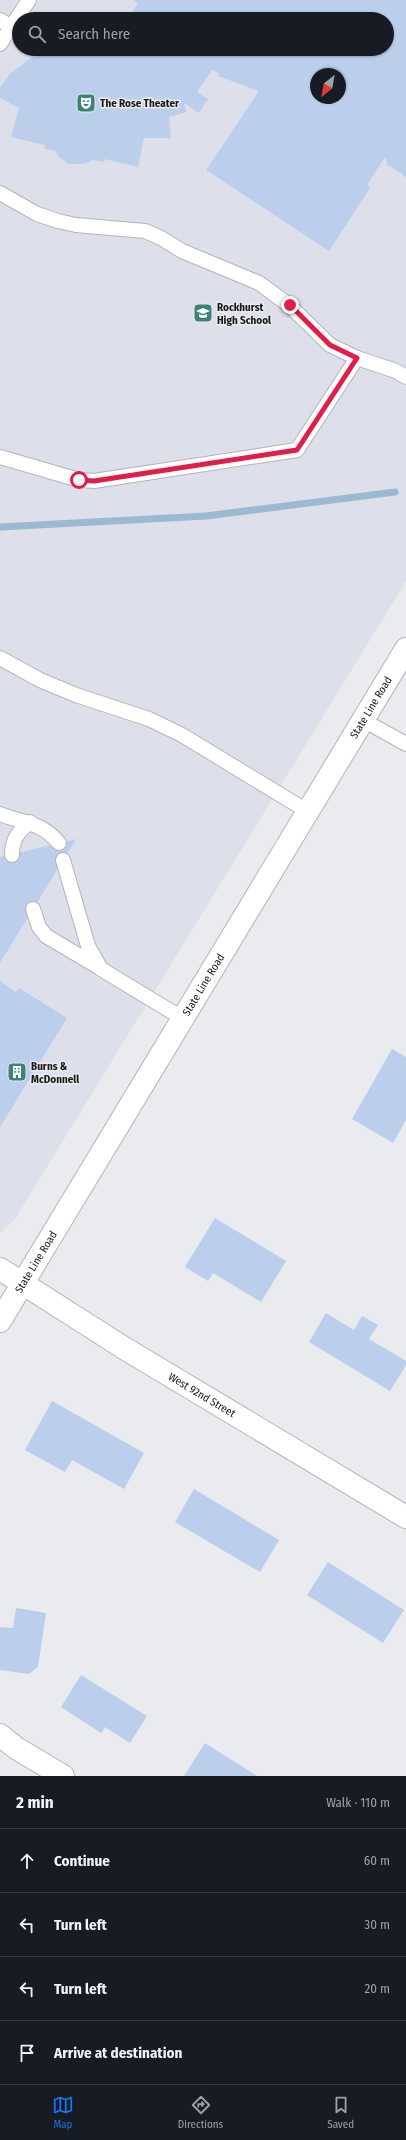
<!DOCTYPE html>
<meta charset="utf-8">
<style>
body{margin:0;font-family:"Fira Sans Condensed",sans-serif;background:#242831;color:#f1f3f6}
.compass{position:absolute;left:310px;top:68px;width:36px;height:36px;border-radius:50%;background:#171b24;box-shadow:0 1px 3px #0004;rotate:211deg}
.stop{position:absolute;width:12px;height:12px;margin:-9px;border:3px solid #e11d48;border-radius:50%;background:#fff}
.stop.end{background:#e11d48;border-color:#fff;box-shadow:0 1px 4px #0008}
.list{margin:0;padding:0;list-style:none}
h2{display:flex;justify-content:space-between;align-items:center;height:52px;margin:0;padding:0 16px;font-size:17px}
h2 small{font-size:13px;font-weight:400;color:#9ea1a6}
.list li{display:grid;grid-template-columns:26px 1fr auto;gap:12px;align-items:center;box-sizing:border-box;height:64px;padding:0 16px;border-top:1px solid #363941}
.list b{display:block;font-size:15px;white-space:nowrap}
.list em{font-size:13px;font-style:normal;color:#9ea1a6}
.icon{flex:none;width:22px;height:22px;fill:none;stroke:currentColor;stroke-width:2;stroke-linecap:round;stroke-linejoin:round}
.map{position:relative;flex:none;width:406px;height:1776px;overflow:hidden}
.search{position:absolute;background:#171b24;box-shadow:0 1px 3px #0004;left:12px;right:12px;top:12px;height:44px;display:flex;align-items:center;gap:10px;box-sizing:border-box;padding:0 14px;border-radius:22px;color:#9ea1a6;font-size:15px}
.sheet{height:308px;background:#171b24}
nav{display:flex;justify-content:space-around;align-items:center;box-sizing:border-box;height:56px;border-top:1px solid #363941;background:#171b24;font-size:11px;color:#9ea1a6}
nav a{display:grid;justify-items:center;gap:2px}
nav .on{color:#1a73e8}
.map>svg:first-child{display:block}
.built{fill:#dddfea;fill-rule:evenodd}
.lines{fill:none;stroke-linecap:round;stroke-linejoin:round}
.stream{stroke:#9bb9cf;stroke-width:7}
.building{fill:#bbceeb;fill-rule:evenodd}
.lane-casing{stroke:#b3b4b7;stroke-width:16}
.street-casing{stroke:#b3b4b7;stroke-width:24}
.secondary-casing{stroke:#b3b4b7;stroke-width:24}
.lane{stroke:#fff;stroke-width:14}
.street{stroke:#fff;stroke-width:22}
.secondary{stroke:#fff;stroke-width:22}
.route{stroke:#e11d48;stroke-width:5}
.labels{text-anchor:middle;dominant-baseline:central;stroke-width:3;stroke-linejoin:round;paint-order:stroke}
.poi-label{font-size:11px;font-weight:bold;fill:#181819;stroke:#eaebee;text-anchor:start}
.street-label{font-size:11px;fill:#181819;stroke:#eaebee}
</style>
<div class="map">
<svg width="406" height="1776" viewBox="0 0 406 1776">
<rect width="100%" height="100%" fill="#eaebee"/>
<path class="built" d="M 0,0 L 406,0 L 406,581 L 15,1219 L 2,1232 L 0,1231 ZM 19,19 L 387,19 L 387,49 L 19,49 ZM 316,74 L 340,74 L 340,98 L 316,98 Z"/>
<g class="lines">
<polyline class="stream" points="0,527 206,516 395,492"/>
</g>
<g class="building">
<path d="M 133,0 L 406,0 L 406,177 L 390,166 L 388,167 L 385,157 L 367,185 L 370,188 L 329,251 L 206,170 L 259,91 L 218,76 L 219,73 L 212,70 L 197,92 L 208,99 L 199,113 L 184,103 L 187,112 L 169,117 L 171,138 L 144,138 L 138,167 L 105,159 L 104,162 L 93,160 L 83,164 L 69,164 L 59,157 L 55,151 L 44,148 L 45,145 L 11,137 L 19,108 L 0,98 L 0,87 L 10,74 L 29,59 L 53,49 L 108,51 L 109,49 L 387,49 L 387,19 L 128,19 L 138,3 ZM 316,74 L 340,74 L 340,98 L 316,98 Z"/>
<polygon points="76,839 0,963 0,857"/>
<polygon points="0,981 16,992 19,988 67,1018 0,1127"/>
<polygon points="392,1049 406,1057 406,1120 393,1143 352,1119"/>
<polygon points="215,1218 286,1261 261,1302 213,1273 208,1281 185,1267"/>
<polygon points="326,1313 354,1330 362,1316 378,1325 369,1339 406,1361 406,1365 390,1391 309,1342"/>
<polygon points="52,1401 144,1453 124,1489 72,1460 65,1472 25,1450"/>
<polygon points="194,1489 279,1540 260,1572 175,1522"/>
<polygon points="328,1562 404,1610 383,1643 307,1595"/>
<polygon points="16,1608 46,1613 38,1667 29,1674 0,1670 0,1627 13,1628"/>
<polygon points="81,1675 147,1716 130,1743 105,1727 101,1733 61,1707"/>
<polygon points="205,1743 257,1776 184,1776"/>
</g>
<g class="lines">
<g class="lane-casing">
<g id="lane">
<polyline points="0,20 11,27"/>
<polyline points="0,44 29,0"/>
<polyline points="0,193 37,214 58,221 76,225 145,231 161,238 182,251 259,283 289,305 330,345 357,358"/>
<polyline points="0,457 79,480 94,481 297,450 357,358 396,371 406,377"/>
<polyline points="0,658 40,680 76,695 149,719 182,735 307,811"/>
<polyline points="363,720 406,744"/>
<path d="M 0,814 C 25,824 40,821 59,843"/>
<path d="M 12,855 C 12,839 18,832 30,822"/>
<polyline points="63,860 88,946 101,969 182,1018"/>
<polyline points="33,909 39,927 46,936 100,968"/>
</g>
</g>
<g class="street-casing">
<g id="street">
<path id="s1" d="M 0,1269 L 124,1348 L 406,1517"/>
<polyline points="0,1735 16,1748 63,1776"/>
</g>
</g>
<g class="secondary-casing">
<g id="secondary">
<path id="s2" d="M 0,1321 L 406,649"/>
</g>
</g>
<use href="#lane" class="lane"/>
<use href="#street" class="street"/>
<use href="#secondary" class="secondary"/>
</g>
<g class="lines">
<polyline class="route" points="79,480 94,481 297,450 357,358 330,345 290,305"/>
</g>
<defs>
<g id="theatre-square" transform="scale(1)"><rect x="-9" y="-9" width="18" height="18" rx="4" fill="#3d8278" stroke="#eaebee"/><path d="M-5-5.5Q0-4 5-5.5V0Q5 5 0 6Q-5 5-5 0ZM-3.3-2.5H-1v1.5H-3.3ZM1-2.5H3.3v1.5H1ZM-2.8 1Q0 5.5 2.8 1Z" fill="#fff"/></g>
<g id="school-square" transform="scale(1)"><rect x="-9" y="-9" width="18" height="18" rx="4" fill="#3d8278" stroke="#eaebee"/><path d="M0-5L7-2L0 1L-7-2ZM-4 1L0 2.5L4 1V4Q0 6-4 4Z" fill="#fff"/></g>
<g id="building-square" transform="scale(1)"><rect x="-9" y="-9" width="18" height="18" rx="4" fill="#3d8278" stroke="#eaebee"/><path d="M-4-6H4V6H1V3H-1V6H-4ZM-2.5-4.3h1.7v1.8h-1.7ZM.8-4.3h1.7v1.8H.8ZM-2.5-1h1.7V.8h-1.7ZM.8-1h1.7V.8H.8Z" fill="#fff"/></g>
</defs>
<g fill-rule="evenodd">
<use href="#theatre-square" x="86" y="103"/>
<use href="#school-square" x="203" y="313"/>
<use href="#building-square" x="17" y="1072"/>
</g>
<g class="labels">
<g class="poi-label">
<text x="100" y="103">The Rose Theater</text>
<text x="217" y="307">Rockhurst<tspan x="217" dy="13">High School</tspan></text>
<text x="31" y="1066">Burns &amp;<tspan x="31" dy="13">McDonnell</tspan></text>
</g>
<g class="street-label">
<text stroke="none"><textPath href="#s2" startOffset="717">State Line Road</textPath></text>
<text stroke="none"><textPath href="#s2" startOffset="393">State Line Road</textPath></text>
<text stroke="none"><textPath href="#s2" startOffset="69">State Line Road</textPath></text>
<text stroke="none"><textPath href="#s1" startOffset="238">West 92nd Street</textPath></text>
</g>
</g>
</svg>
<svg class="compass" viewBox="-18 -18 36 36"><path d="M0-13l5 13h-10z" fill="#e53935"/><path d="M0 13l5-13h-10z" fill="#9ea1a6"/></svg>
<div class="stop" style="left:79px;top:480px"></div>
<div class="stop end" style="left:290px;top:305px"></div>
<div class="search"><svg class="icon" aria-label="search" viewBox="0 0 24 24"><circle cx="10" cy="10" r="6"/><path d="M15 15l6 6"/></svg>Search here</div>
</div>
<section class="sheet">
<h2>2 min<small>Walk · 110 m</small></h2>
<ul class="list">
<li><svg class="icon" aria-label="ahead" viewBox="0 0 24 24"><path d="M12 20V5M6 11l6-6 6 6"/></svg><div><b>Continue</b></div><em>60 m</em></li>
<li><svg class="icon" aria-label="left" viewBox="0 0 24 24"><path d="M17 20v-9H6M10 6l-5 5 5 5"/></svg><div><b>Turn left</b></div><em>30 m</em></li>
<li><svg class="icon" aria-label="left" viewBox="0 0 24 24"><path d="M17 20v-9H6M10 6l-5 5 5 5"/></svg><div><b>Turn left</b></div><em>20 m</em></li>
<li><svg class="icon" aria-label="arrive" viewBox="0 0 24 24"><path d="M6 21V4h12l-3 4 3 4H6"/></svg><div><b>Arrive at destination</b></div></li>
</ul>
</section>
<nav>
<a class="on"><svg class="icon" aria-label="map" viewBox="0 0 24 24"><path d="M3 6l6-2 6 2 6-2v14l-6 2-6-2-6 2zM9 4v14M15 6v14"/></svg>Map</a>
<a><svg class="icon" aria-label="directions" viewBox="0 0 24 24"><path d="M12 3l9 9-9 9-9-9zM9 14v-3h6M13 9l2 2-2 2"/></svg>Directions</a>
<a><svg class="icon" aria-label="saved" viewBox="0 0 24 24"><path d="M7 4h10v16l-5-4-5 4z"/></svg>Saved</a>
</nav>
